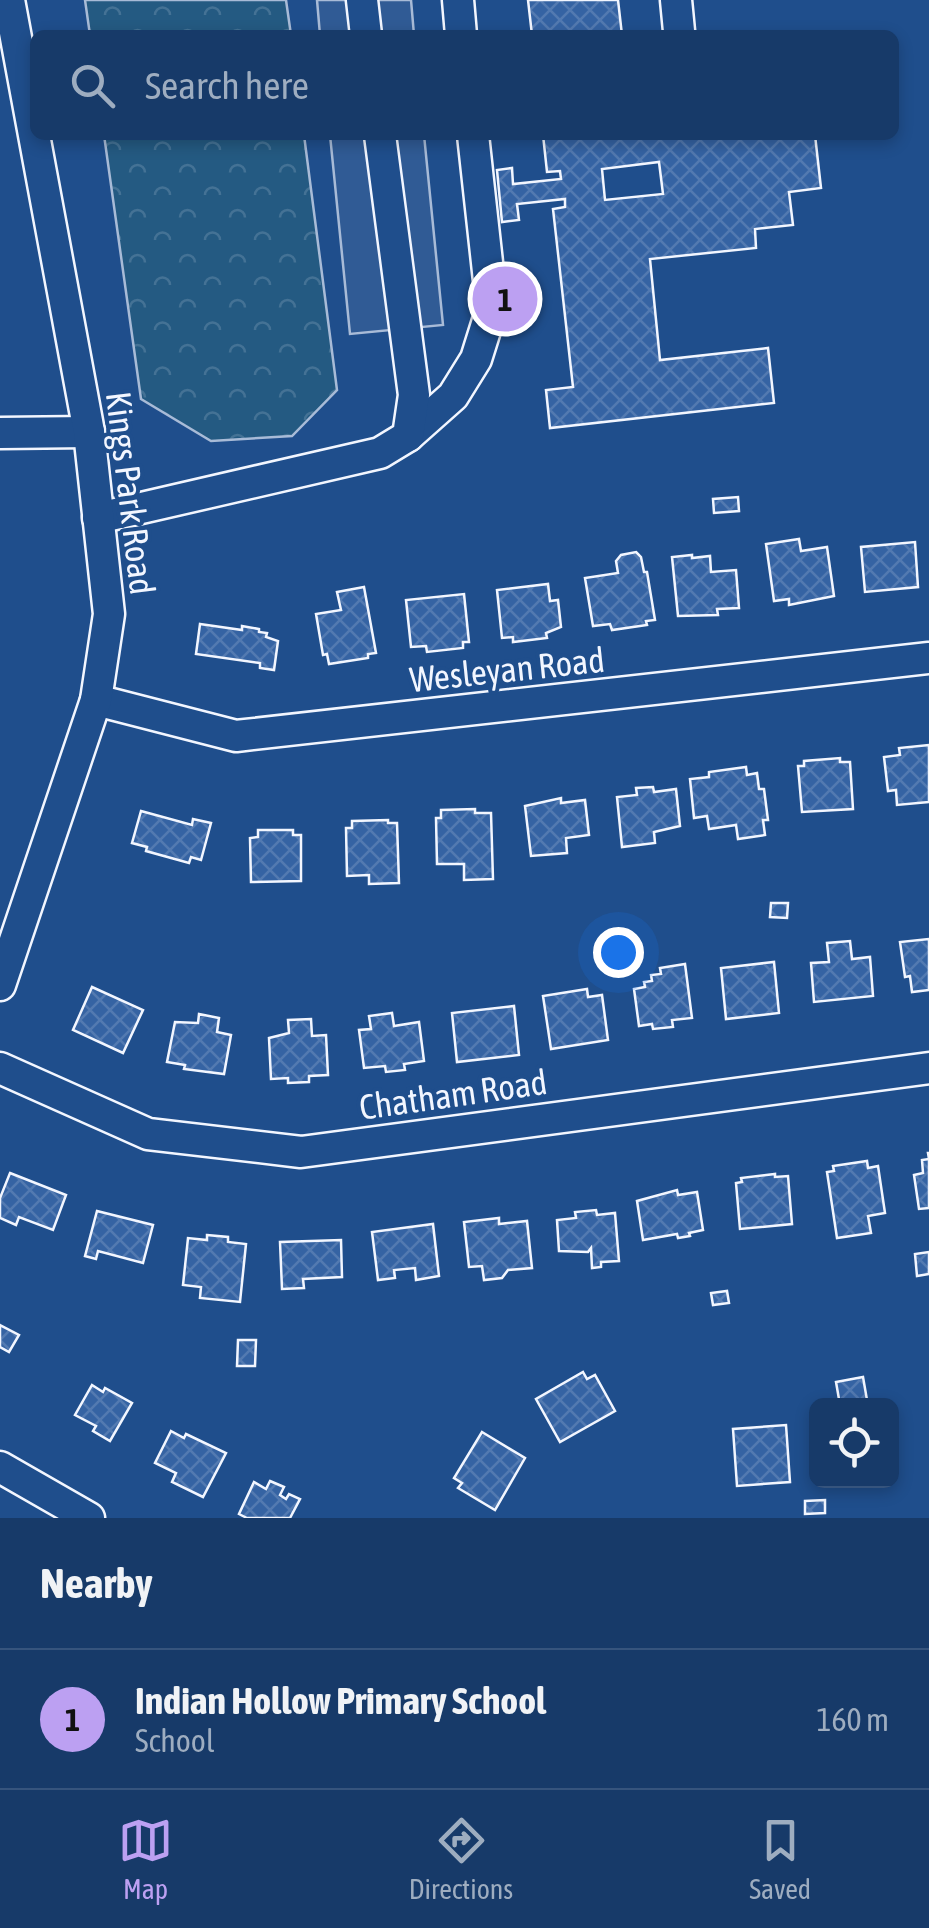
<!DOCTYPE html>
<style>
body{margin:0;font-family:"Asap Condensed",sans-serif;background:#244571;color:#f1f3f6}
.controls{position:absolute;right:30px;bottom:30px;display:grid;overflow:hidden;border-radius:15px;box-shadow:0 5px 15px #0003}
.controls button{width:90px;height:90px;display:grid;place-items:center;padding:0;border:0;border-bottom:2px solid #36547d;background:#173a69;color:#f1f3f6;font:50px sans-serif}
.you{position:absolute;left:618px;top:952px;width:35px;height:35px;margin:-25px;border:8px solid #fff;border-radius:50%;background:#1a73e8;box-shadow:0 0 0 15px #1a73e833}
.badge{display:grid;place-items:center;width:65px;height:65px;border-radius:50%;background:#bca0f2;color:#111;font-size:32px;font-weight:700}
.pin{position:absolute;translate:-50% -50%;border:5px solid #fff;box-shadow:0 2px 10px #0006}
.list{margin:0;padding:0;list-style:none}
h2{display:flex;justify-content:space-between;align-items:center;height:130px;margin:0;padding:0 40px;font-size:42px}
h2 small{font-size:32px;font-weight:400;color:#9eadc0}
.list li{display:grid;grid-template-columns:65px 1fr auto;gap:30px;align-items:center;box-sizing:border-box;height:140px;padding:0 40px;border-top:2px solid #36547d}
.list b{display:block;font-size:38px;white-space:nowrap}
.list p{margin:0;font-size:32px;white-space:nowrap;color:#9eadc0}
.list em{font-size:32px;font-style:normal;color:#9eadc0}
.icon{flex:none;width:55px;height:55px;fill:none;stroke:currentColor;stroke-width:2;stroke-linecap:round;stroke-linejoin:round}
.map{position:relative;flex:none;width:929px;height:1518px;overflow:hidden}
.search{position:absolute;background:#173a69;box-shadow:0 5px 15px #0003;left:30px;right:30px;top:30px;height:110px;display:flex;align-items:center;gap:25px;box-sizing:border-box;padding:0 35px;border-radius:15px;color:#9eadc0;font-size:38px}
.sheet{height:270px;background:#173a69}
nav{display:flex;justify-content:space-around;align-items:center;box-sizing:border-box;height:140px;border-top:2px solid #36547d;background:#173a69;font-size:28px;color:#9eadc0}
nav a{display:grid;justify-items:center;gap:5px}
nav .on{color:#bca0f2}
.map>svg:first-child{display:block}
.forest{fill:url(#forest-crowns);stroke:#a8bbd7;stroke-width:2.5}
.parking{fill:#305b95;stroke:#a8bbd7;stroke-width:2.5}
.building{fill:url(#building-cross-hatch);stroke:#f2f6ff;stroke-width:2.5;fill-rule:evenodd}
.lines{fill:none;stroke-linecap:round;stroke-linejoin:round}
.minor-casing{stroke:#f2f6ff;stroke-width:35}
.minor{stroke:#1f4e8c;stroke-width:30}
.labels{text-anchor:middle;dominant-baseline:central;stroke-width:8;stroke-linejoin:round;paint-order:stroke}
.street-label{font-size:35px;fill:#f2f6ff;stroke:#1f4e8c}
</style>
<div class="map">
<svg width="929" height="1518" viewBox="0 0 929 1518">
<defs>
<pattern id="forest-crowns" width="20" height="18" patternUnits="userSpaceOnUse" patternTransform="scale(2.5)"><rect width="20" height="18" fill="#245a82"/><path d="M2 6a3 3 0 1 1 6 0M12 15a3 3 0 1 1 6 0" fill="none" stroke="#447295"/></pattern>
<pattern id="building-cross-hatch" width="8" height="8" patternUnits="userSpaceOnUse" patternTransform="scale(2.5)"><rect width="8" height="8" fill="#3563a3"/><path d="M0 0l8 8M0 8l8-8" fill="none" stroke="#537ab1"/></pattern>
</defs>
<rect width="100%" height="100%" fill="#1f4e8c"/>
<g class="forest">
<polygon points="85,0 286,0 291,35 90,35"/>
<polygon points="104,135 304,135 337,390 292,436 211,441 141,399"/>
</g>
<g class="parking">
<polygon points="317,0 411,0 414,35 320,35"/>
<polygon points="330,135 424,135 443,325 350,334"/>
</g>
<g class="building">
<polygon points="528,0 618,0 622,35 532,35"/>
<path d="M 543,135 L 815,135 L 821,188 L 789,192 L 793,225 L 755,229 L 756,248 L 650,259 L 660,360 L 768,348 L 774,403 L 550,428 L 546,390 L 573,387 L 553,209 L 565,207 L 565,199 L 517,204 L 519,220 L 502,222 L 497,170 L 512,168 L 513,184 L 561,179 L 560,171 L 547,172 ZM 659,162 L 663,194 L 605,200 L 602,169 Z"/>
<polygon points="738,497 739,511 714,513 713,499"/>
<polygon points="799,539 801,551 827,547 834,596 789,605 789,599 774,601 766,544"/>
<polygon points="915,542 918,587 865,592 861,547"/>
<polygon points="636,552 641,557 644,572 647,572 655,620 646,621 647,625 612,630 610,624 593,626 585,578 618,573 616,561 621,555"/>
<polygon points="692,555 692,558 710,556 711,572 736,570 739,608 717,609 718,615 678,616 672,557"/>
<polygon points="548,584 550,601 558,600 561,627 546,633 547,638 513,642 513,637 502,638 497,590"/>
<polygon points="364,587 376,653 368,654 368,658 329,664 327,654 323,655 316,614 341,610 337,592"/>
<polygon points="464,594 469,642 463,642 463,648 427,652 426,646 411,647 406,600"/>
<polygon points="200,624 242,630 242,626 259,629 259,632 267,633 266,637 278,641 274,670 260,668 260,663 196,654"/>
<polygon points="929,745 929,802 897,805 896,790 888,791 884,757 900,755 899,748"/>
<polygon points="840,758 840,762 850,762 853,809 802,812 798,766 804,766 804,761"/>
<polygon points="746,767 747,775 757,773 759,789 764,789 768,820 763,820 765,835 738,839 736,825 709,829 707,816 694,818 690,779 709,777 709,772"/>
<polygon points="653,787 654,792 676,789 680,826 654,832 655,843 622,847 617,797 637,795 636,788"/>
<polygon points="561,798 561,803 585,800 589,835 566,838 567,853 531,856 525,806"/>
<polygon points="475,809 475,813 491,813 493,879 464,880 464,864 437,864 436,818 441,818 441,810"/>
<polygon points="141,811 192,825 193,819 211,823 201,860 191,857 189,863 146,851 147,847 132,843"/>
<polygon points="388,820 388,823 397,823 399,883 369,884 369,875 347,876 346,828 352,828 352,821"/>
<polygon points="258,830 293,830 293,835 301,835 301,881 251,882 250,838 258,837"/>
<polygon points="771,903 788,903 787,918 770,917"/>
<polygon points="929,939 929,990 912,992 910,976 905,977 900,942"/>
<polygon points="850,941 852,959 870,957 873,996 814,1002 811,963 829,962 827,943"/>
<polygon points="774,962 779,1013 726,1019 721,968"/>
<polygon points="685,964 692,1018 672,1020 673,1027 653,1029 652,1024 639,1026 634,989 645,987 644,982 652,981 651,975 661,974 660,968"/>
<polygon points="92,987 143,1010 123,1053 73,1030"/>
<polygon points="587,989 588,997 602,995 608,1040 551,1049 543,996"/>
<polygon points="514,1006 519,1055 457,1062 452,1013"/>
<polygon points="392,1013 394,1026 419,1022 424,1061 404,1064 405,1070 386,1072 385,1066 364,1068 359,1030 371,1029 369,1016"/>
<polygon points="199,1014 219,1018 217,1032 231,1035 224,1074 184,1069 185,1065 167,1062 175,1022 198,1023"/>
<polygon points="311,1019 312,1036 326,1035 328,1075 309,1076 309,1082 288,1083 288,1078 271,1079 269,1038 289,1033 288,1020"/>
<polygon points="928,1153 929,1153 929,1208 919,1209 914,1175 923,1173 922,1160 929,1159"/>
<polygon points="867,1161 868,1168 878,1166 885,1213 868,1216 871,1233 837,1238 827,1172 834,1171 833,1166"/>
<polygon points="10,1173 66,1195 53,1230 19,1217 16,1225 0,1218 0,1198"/>
<polygon points="775,1174 775,1177 788,1176 792,1224 740,1229 736,1183 742,1182 741,1178"/>
<polygon points="677,1190 678,1195 697,1192 703,1230 689,1233 690,1236 678,1238 677,1234 643,1240 637,1201"/>
<polygon points="596,1210 597,1215 615,1213 619,1261 601,1262 601,1267 592,1268 591,1248 588,1252 559,1251 557,1220 576,1218 575,1212"/>
<polygon points="97,1211 153,1225 143,1263 98,1251 96,1259 85,1256"/>
<polygon points="499,1218 499,1224 527,1221 532,1268 508,1270 502,1278 484,1280 482,1266 469,1267 464,1222"/>
<polygon points="433,1224 439,1276 416,1280 415,1268 394,1270 395,1278 378,1280 372,1232"/>
<polygon points="207,1235 228,1237 228,1242 246,1244 240,1302 200,1298 201,1287 183,1285 188,1238 207,1240"/>
<polygon points="341,1240 342,1277 303,1279 304,1288 282,1289 280,1242"/>
<polygon points="929,1252 929,1274 917,1276 915,1254"/>
<polygon points="727,1291 729,1303 713,1305 711,1293"/>
<polygon points="0,1325 19,1335 9,1352 0,1347"/>
<polygon points="238,1340 256,1340 255,1366 237,1366"/>
<polygon points="583,1372 587,1379 595,1375 615,1411 560,1442 536,1399"/>
<polygon points="863,1377 867,1400 840,1405 836,1382"/>
<polygon points="92,1385 103,1392 105,1388 132,1403 110,1441 93,1431 96,1426 75,1415"/>
<polygon points="786,1425 790,1482 737,1486 733,1429"/>
<polygon points="171,1431 184,1438 186,1434 226,1453 203,1497 172,1482 176,1473 155,1463"/>
<polygon points="482,1432 525,1458 495,1510 458,1488 462,1483 454,1478"/>
<polygon points="270,1481 284,1487 280,1495 286,1499 289,1494 300,1499 290,1518 247,1518 239,1514 254,1482 266,1489"/>
<polygon points="825,1500 825,1513 805,1514 805,1501"/>
</g>
<g class="lines">
<g class="minor-casing">
<g id="minor">
<polyline points="362,0 366,35"/>
<polyline points="458,0 461,35"/>
<polyline points="676,0 679,31"/>
<polyline points="0,433 89,432"/>
<polyline points="408,436 453,396 476,359 492,308 473,135"/>
<polyline points="98,518 380,453 408,436 414,395 380,135"/>
<polyline points="96,700 236,736 929,658"/>
<polyline points="0,985 96,700 109,614 89,432 9,0"/>
<polyline points="0,1068 148,1134 301,1152 929,1068"/>
<polyline points="0,1467 89,1518"/>
</g>
</g>
<use href="#minor" class="minor"/>
</g>
<g class="labels">
<g class="street-label">
<text transform="translate(131 493) rotate(83)">Kings Park Road</text>
<text transform="translate(507 669) rotate(-6)">Wesleyan Road</text>
<text transform="translate(453 1094) rotate(-8)">Chatham Road</text>
</g>
</g>
</svg>
<div class="controls">
<button><svg class="icon" aria-label="locate" viewBox="0 0 24 24"><circle cx="12" cy="12" r="6"/><path d="M12 2v4M12 18v4M2 12h4M18 12h4"/></svg></button>
</div>
<div class="you"></div>
<div class="pin badge" style="left:505px;top:299px">1</div>
<div class="search"><svg class="icon" aria-label="search" viewBox="0 0 24 24"><circle cx="10" cy="10" r="6"/><path d="M15 15l6 6"/></svg>Search here</div>
</div>
<section class="sheet">
<h2>Nearby<small></small></h2>
<ul class="list">
<li><span class="badge">1</span><div><b>Indian Hollow Primary School</b><p>School</p></div><em>160 m</em></li>
</ul>
</section>
<nav>
<a class="on"><svg class="icon" aria-label="map" viewBox="0 0 24 24"><path d="M3 6l6-2 6 2 6-2v14l-6 2-6-2-6 2zM9 4v14M15 6v14"/></svg>Map</a>
<a><svg class="icon" aria-label="directions" viewBox="0 0 24 24"><path d="M12 3l9 9-9 9-9-9zM9 14v-3h6M13 9l2 2-2 2"/></svg>Directions</a>
<a><svg class="icon" aria-label="saved" viewBox="0 0 24 24"><path d="M7 4h10v16l-5-4-5 4z"/></svg>Saved</a>
</nav>
